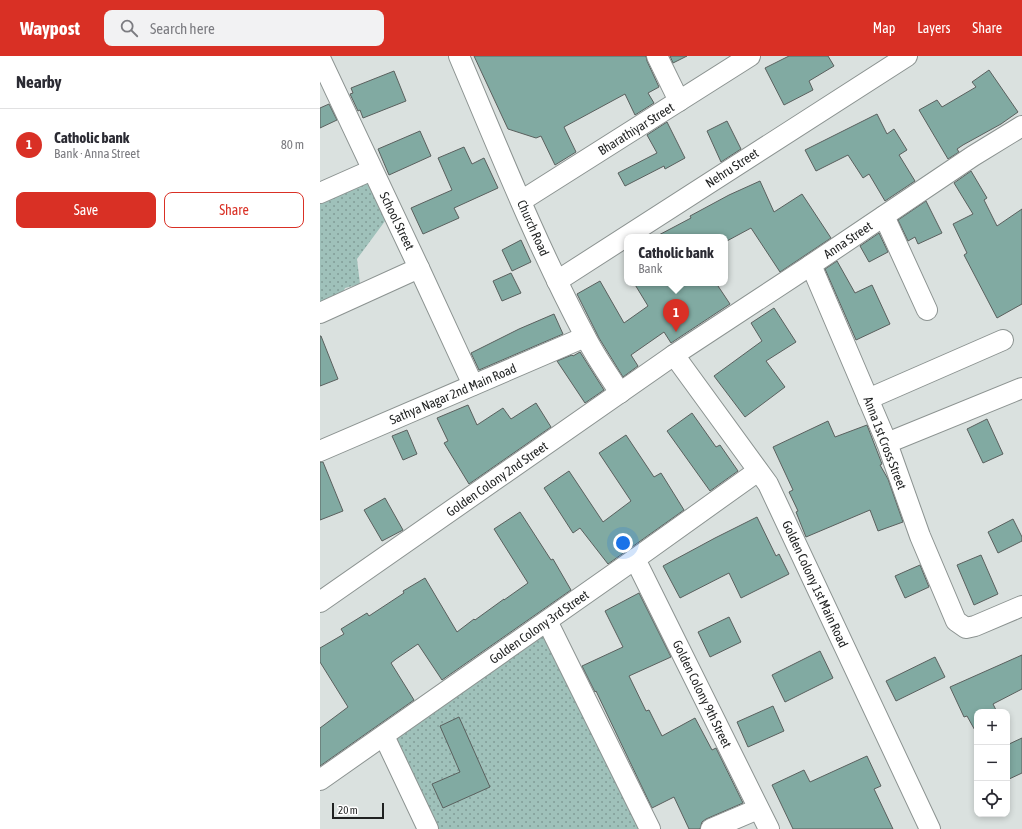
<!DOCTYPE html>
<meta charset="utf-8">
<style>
body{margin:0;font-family:"Asap Condensed",sans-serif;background:#f2f2f3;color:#2b2b33}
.controls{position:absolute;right:12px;bottom:12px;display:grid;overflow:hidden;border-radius:8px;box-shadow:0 2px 6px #0003}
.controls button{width:36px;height:36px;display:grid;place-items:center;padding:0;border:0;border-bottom:1px solid #e1e1e2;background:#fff;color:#2b2b33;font:20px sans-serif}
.scale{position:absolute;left:12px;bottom:10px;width:52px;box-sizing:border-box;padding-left:4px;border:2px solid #1f2121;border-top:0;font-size:11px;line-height:14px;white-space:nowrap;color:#1f2121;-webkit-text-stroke:3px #fff;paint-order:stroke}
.you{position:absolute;left:303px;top:487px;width:14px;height:14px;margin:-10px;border:3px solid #fff;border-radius:50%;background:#1a73e8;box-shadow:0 0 0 6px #1a73e833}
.badge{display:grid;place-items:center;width:26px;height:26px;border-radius:50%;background:#d93025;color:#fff;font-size:13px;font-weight:700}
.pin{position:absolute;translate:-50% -33px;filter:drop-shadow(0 1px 2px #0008)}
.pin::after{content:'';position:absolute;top:21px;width:14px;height:12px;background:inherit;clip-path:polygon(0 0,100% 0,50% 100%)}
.popup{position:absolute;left:304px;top:178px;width:104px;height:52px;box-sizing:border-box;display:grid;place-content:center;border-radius:8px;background:#fff;filter:drop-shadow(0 1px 3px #0005);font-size:13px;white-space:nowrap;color:#7c7c81}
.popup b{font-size:15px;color:#2b2b33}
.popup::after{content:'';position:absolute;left:50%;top:100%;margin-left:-8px;border:8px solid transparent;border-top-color:#fff}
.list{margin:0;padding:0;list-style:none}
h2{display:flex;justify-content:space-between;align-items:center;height:52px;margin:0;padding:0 16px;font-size:17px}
h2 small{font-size:13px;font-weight:400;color:#7c7c81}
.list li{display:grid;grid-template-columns:26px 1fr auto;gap:12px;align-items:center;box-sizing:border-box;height:72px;padding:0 16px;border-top:1px solid #e1e1e2}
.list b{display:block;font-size:15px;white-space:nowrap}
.list p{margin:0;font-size:13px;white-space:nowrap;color:#7c7c81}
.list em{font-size:13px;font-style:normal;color:#7c7c81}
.actions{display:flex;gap:8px;padding:12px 16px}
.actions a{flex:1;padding:9px 0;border:1px solid #d93025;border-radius:8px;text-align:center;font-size:14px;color:#d93025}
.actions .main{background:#d93025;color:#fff}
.icon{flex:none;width:22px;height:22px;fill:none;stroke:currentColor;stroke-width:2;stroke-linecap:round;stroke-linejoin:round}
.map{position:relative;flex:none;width:702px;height:773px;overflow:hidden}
header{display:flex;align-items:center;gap:24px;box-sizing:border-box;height:56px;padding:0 20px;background:#d93025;color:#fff}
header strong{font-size:19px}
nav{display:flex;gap:22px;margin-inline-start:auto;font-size:14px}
.search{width:280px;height:36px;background:#f2f2f3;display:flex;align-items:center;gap:10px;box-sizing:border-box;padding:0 14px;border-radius:8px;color:#7c7c81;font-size:15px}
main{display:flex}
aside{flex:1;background:#fff}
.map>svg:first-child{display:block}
.grass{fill:url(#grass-dots)}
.building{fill:#81aaa2;stroke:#5a605e}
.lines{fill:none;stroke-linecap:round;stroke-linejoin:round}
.street-casing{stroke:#8c9391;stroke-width:22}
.street{stroke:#fff;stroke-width:20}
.labels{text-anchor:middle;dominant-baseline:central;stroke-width:4;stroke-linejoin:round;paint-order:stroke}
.street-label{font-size:13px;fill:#1f2121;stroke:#fff}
</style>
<header>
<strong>Waypost</strong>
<div class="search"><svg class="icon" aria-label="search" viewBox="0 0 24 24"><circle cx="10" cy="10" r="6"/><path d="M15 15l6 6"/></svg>Search here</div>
<nav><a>Map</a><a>Layers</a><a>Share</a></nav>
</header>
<main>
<aside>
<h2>Nearby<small></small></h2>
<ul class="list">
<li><span class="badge">1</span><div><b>Catholic bank</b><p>Bank · Anna Street</p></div><em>80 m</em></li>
</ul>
<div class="actions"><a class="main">Save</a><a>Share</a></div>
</aside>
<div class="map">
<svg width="702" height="773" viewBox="0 0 702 773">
<defs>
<pattern id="grass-dots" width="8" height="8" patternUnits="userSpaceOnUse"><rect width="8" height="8" fill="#9fc1ba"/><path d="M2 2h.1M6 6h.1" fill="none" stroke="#819c97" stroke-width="1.8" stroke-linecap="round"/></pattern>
</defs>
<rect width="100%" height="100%" fill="#dae1df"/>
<g class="grass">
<polygon points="51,124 68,161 37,203 40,228 25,232 21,241 0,250 0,146"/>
<polygon points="228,577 325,773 105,773 71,685"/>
</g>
<g class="building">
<polygon points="154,0 326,0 327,5 339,31 328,37 334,47 315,59 305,38 244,71 256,96 235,109 221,80 216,82 188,73"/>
<polygon points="350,0 367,0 353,7"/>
<polygon points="469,0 508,0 514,10 489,25 493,34 464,49 445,12"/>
<polygon points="669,14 698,56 681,68 643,89 637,93 639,96 628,103 599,54 617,44 622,51 656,31 652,26"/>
<polygon points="74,15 86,45 43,62 40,54 38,55 30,38 33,37 31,32"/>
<polygon points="9,48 17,64 0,72 0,52"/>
<polygon points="557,58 567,78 574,73 587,94 579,99 595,125 565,145 549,118 543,122 528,99 496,115 485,94"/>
<polygon points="407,65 421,93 401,106 387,75"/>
<polygon points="347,66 365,102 345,113 344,110 305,130 298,117 337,97 327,79"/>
<polygon points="100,75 111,100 69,119 58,93"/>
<polygon points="144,91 152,108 164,102 178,132 134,152 139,162 103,178 91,152 132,134 118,102"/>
<polygon points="651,115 667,142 664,144 677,170 702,153 702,248 677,262 644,199 647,197 633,168 653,158 634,127"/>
<polygon points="440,125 454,156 482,138 511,182 460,216 431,172 405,186 405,181 335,181 371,162 370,160 409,139"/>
<polygon points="606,145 622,177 598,188 595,181 588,185 578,164"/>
<polygon points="559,177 568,196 549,206 540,190"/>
<polygon points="201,184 211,206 192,215 182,194"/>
<polygon points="517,205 535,237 552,229 570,268 536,284 505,213"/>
<polygon points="191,217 201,237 182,245 173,225"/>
<polygon points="280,225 304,267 328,250 314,227 396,227 410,248 351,287 344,276 311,299 318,310 303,321 279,282 257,238"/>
<polygon points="454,252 476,286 446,305 465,331 425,361 394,320 442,285 431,267"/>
<polygon points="234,258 243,278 159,314 151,297 199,273"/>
<polygon points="0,280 1,280 18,323 0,330"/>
<polygon points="260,296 284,334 265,347 237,305 252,299 253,300"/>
<polygon points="216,347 231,371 149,428 124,387 128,385 117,362 148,349 157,369 183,352 191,363"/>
<polygon points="372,357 396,391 400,389 418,415 390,435 347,375"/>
<polygon points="667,363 683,398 663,407 647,373"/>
<polygon points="508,365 515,381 547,369 562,408 560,409 568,423 583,466 558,475 550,454 486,481 476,456 478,455 469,436 473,434 453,391"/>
<polygon points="87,374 97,398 83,404 72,380"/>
<polygon points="306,379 334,421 341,417 364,454 288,508 260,472 253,477 224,432 249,415 283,466 311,445 279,397"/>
<polygon points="0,406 3,406 23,455 0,464"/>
<polygon points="65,442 83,474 62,485 44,454"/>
<polygon points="200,456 231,504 233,503 251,534 122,624 98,588 76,603 71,607 94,644 0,710 0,672 28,651 0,606 0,592 24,578 21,573 47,557 49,560 84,537 83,535 105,522 137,576 154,563 155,564 184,543 184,544 208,527 174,473"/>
<polygon points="437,461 456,500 459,498 469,518 421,542 409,517 360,542 343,510 395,482"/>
<polygon points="693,463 702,481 702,485 678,497 668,476"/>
<polygon points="661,499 678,538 654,549 637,509"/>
<polygon points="600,509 609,531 585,542 575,520"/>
<polygon points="319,537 351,601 309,620 326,655 329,654 342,680 375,662 392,694 396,692 423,747 386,763 382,766 380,773 369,773 354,741 332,752 276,635 275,636 262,610 303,591 285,555"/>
<polygon points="409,561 421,586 390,601 378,576"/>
<polygon points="500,595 513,622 465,646 452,619"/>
<polygon points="702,599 702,633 673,648 677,656 657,656 657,678 647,660 644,661 630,631"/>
<polygon points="615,601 625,621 576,645 566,625"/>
<polygon points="453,650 464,675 428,691 417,666"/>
<polygon points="139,661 170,731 123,752 112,728 140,716 120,670"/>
<polygon points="702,682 702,717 687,724 687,689"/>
<polygon points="547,700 561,730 554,733 573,773 473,773 452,729 484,714 490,726"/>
</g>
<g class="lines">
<g class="street-casing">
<g id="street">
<path d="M 139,0 C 179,94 217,190 265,280 C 275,300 288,318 300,337"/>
<polyline points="337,0 359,45"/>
<polyline points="0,2 99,212 153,329"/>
<polyline points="0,137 52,114"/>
<polyline points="201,145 430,0"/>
<polyline points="564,160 607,254"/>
<polyline points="491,209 567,387 600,480 636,565 646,572 655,570 702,550"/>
<polyline points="237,225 587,0"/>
<polyline points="0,257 99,212"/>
<polyline points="354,299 448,428 610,773"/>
<polyline points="548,343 683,284"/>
<polyline points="567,387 702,332"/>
<polyline points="0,395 265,281"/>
<polyline points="315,503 449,773"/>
<polyline points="0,546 354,299 491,209 653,100 702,70"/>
<polyline points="227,565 330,773"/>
<polyline points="64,680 108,773"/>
<polyline points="0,724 315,503 438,415"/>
<polyline points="391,773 438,753"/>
</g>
</g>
<use href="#street" class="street"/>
</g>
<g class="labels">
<g class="street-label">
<text transform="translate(316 73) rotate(-32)">Bharathiyar Street</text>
<text transform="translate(412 112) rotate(-33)">Nehru Street</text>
<text transform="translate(77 165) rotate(64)">School Street</text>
<text transform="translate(213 172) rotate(66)">Church Road</text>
<text transform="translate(528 184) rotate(-34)">Anna Street</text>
<text transform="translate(133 338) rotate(-23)">Sathya Nagar 2nd Main Road</text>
<text transform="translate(565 387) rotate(69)">Anna 1st Cross Street</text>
<text transform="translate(177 423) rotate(-35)">Golden Colony 2nd Street</text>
<text transform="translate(495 528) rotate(65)">Golden Colony 1st Main Road</text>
<text transform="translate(219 571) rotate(-35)">Golden Colony 3rd Street</text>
<text transform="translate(382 638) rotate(64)">Golden Colony 9th Street</text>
</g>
</g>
</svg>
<div class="controls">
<button>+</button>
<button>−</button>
<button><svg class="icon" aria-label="locate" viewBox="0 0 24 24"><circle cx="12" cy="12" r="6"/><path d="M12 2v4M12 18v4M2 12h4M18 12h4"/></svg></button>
</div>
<div class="scale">20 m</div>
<div class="you"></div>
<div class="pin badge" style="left:356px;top:276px">1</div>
<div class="popup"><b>Catholic bank</b>Bank</div>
</div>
</main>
